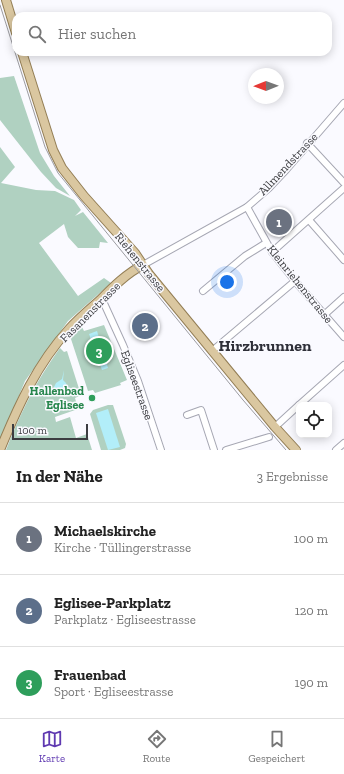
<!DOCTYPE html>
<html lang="de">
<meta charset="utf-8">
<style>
body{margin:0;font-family:"Zilla Slab",serif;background:#f2f2f2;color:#222}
.controls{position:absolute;right:12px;bottom:12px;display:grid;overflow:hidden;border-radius:8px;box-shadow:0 2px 10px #0003}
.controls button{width:36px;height:36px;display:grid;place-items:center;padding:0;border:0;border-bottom:1px solid #e0e0e0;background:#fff;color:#222;font:20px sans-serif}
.compass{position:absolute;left:248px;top:68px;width:36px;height:36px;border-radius:50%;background:#fff;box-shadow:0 2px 10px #0003;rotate:269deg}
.scale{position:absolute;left:12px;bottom:10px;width:76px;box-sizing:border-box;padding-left:4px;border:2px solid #3c3d41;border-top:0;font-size:11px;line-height:14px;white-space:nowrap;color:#3c3d41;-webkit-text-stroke:3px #fafaff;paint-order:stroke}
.you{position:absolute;left:227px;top:282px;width:14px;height:14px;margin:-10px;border:3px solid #fff;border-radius:50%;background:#1a73e8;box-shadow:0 0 0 6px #1a73e833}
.badge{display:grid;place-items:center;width:26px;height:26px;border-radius:50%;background:#5f39b1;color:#fff;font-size:13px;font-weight:700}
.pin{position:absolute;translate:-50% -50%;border:2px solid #fff;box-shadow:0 1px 4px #0006}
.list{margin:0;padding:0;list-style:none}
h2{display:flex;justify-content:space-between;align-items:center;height:52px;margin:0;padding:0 16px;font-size:17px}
h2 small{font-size:13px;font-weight:400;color:#767676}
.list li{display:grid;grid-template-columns:26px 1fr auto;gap:12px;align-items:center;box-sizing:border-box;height:72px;padding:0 16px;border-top:1px solid #e0e0e0}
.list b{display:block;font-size:15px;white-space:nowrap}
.list p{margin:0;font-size:13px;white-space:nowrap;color:#767676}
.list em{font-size:13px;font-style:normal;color:#767676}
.icon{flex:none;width:22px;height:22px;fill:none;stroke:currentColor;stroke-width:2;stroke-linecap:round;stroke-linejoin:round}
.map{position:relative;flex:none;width:344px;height:450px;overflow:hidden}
.search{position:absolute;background:#fff;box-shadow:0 2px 10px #0003;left:12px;right:12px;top:12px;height:44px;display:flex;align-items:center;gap:10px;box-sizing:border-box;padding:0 14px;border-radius:12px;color:#767676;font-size:15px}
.sheet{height:268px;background:#fff}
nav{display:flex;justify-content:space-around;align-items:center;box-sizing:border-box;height:56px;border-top:1px solid #e0e0e0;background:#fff;font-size:11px;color:#767676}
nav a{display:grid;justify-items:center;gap:2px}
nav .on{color:#5f39b1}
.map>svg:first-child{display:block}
.green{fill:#b0d1c1}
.water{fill:#b2eef9}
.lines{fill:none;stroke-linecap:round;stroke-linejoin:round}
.minor-casing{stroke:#a6a7b3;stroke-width:8}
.major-casing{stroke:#937e55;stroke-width:10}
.minor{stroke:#fff;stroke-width:6}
.major{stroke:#dac7a0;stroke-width:8}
.tram{stroke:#9b9ba0;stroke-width:1}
.leisure-dot{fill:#2e9e5b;stroke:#fafaff;stroke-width:1.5}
.labels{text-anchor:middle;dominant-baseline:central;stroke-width:3;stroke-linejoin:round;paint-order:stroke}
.street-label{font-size:12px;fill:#3c3d41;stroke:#fafaff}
.leisure-label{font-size:12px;font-weight:bold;fill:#27864d;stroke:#fafaff;text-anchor:end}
.district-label{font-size:16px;font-weight:bold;fill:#2e2f38;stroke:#fafaff}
</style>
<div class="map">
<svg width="344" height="450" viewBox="0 0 344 450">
<rect width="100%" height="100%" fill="#fafaff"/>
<g class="green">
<polygon points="14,76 40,153 54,176 70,196 56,188 41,172 0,120 0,78"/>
<polygon points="0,147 15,167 1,183 36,190 55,191 74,200 81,210 75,216 83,212 108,243 100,242 99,248 78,248 68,237 64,224 39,243 78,296 104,278 111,283 68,321 25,381 0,442"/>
<polygon points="104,325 127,380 120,383 121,385 95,393 93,390 88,391 70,336 78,328 82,327 84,331"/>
<path d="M 60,348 L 64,352 L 67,351 L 81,395 L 75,398 L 78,409 L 55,417 L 56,422 L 70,417 L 76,438 L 87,434 L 92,450 L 6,450 C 22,410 35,383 60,348 Z"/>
<polygon points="108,405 113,405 126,444 125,448 120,450 101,450 90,414 93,410"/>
</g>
<g class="water">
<polygon points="97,331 108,368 102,370 89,334"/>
<polygon points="64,370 63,380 66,383 67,387 64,393 60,393 56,391 54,387 56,383 62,379"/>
<polygon points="108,409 120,447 108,450 96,413"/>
</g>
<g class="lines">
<g class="minor-casing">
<g id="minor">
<polyline points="307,143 344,183"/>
<polyline points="247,207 272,252 295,281 344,337"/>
<polyline points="309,220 344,260"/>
<polyline points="272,252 344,188"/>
<polyline points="143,265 247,207 269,188 286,170 344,103"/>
<polyline points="203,291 245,256 266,243"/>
<polyline points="102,299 123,345 138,381 161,450"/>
<polyline points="324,315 344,297"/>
<polyline points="212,351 295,281"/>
<polyline points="299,405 344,365"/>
<polyline points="187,415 201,410 214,450"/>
<polyline points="275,427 299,405"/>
<polyline points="226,450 269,437"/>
<polyline points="336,450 344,443"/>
</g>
</g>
<g class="major-casing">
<g id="major">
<polyline points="6,0 16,33"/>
<polyline points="22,52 53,150 62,168 84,196 135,253 149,274 275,427 296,450"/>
<path d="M 0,450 C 18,406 37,364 69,329 C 79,318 90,309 100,300 C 113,287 127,273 143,265"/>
</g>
</g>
<use href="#minor" class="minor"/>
<use href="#major" class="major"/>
<polyline class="tram" points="0,5 45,147 58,173 243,400 286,450"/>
</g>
<circle class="leisure-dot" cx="92" cy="398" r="4"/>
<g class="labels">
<g class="street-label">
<text transform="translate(288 164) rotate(-47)">Allmendstrasse</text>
<text transform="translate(140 262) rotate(51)">Riehenstrasse</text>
<text transform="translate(300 284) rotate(51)">Kleinriehenstrasse</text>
<text transform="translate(90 312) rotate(-45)">Fasanenstrasse</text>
<text transform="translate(137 385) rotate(70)">Egliseestrasse</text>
</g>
<g class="leisure-label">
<text x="84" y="391">Hallenbad<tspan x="84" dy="14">Eglisee</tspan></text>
</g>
<g class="district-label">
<text x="265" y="345">Hirzbrunnen</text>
</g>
</g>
</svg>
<div class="controls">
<button><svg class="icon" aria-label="locate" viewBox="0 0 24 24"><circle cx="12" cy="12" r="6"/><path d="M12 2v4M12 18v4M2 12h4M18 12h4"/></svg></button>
</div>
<svg class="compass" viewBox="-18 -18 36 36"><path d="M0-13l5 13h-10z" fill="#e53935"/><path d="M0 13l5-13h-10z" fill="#767676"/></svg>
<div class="scale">100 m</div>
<div class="you"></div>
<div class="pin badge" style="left:279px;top:222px;background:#6b7280">1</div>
<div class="pin badge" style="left:145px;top:326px;background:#5c6f8a">2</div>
<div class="pin badge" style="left:99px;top:351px;background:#2e9e5b">3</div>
<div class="search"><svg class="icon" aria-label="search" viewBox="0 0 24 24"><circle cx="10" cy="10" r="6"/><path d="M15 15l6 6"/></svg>Hier suchen</div>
</div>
<section class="sheet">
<h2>In der Nähe<small>3 Ergebnisse</small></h2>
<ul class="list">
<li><span class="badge" style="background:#6b7280">1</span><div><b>Michaelskirche</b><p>Kirche · Tüllingerstrasse</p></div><em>100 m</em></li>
<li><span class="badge" style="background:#5c6f8a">2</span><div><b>Eglisee-Parkplatz</b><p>Parkplatz · Egliseestrasse</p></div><em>120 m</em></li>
<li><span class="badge" style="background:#2e9e5b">3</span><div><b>Frauenbad</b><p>Sport · Egliseestrasse</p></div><em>190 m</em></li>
</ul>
</section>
<nav>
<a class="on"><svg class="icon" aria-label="map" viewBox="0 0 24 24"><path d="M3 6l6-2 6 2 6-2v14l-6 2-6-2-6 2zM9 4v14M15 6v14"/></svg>Karte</a>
<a><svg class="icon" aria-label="directions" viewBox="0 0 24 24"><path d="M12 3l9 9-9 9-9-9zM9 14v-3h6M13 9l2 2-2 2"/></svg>Route</a>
<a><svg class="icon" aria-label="saved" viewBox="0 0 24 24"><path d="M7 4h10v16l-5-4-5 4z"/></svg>Gespeichert</a>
</nav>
